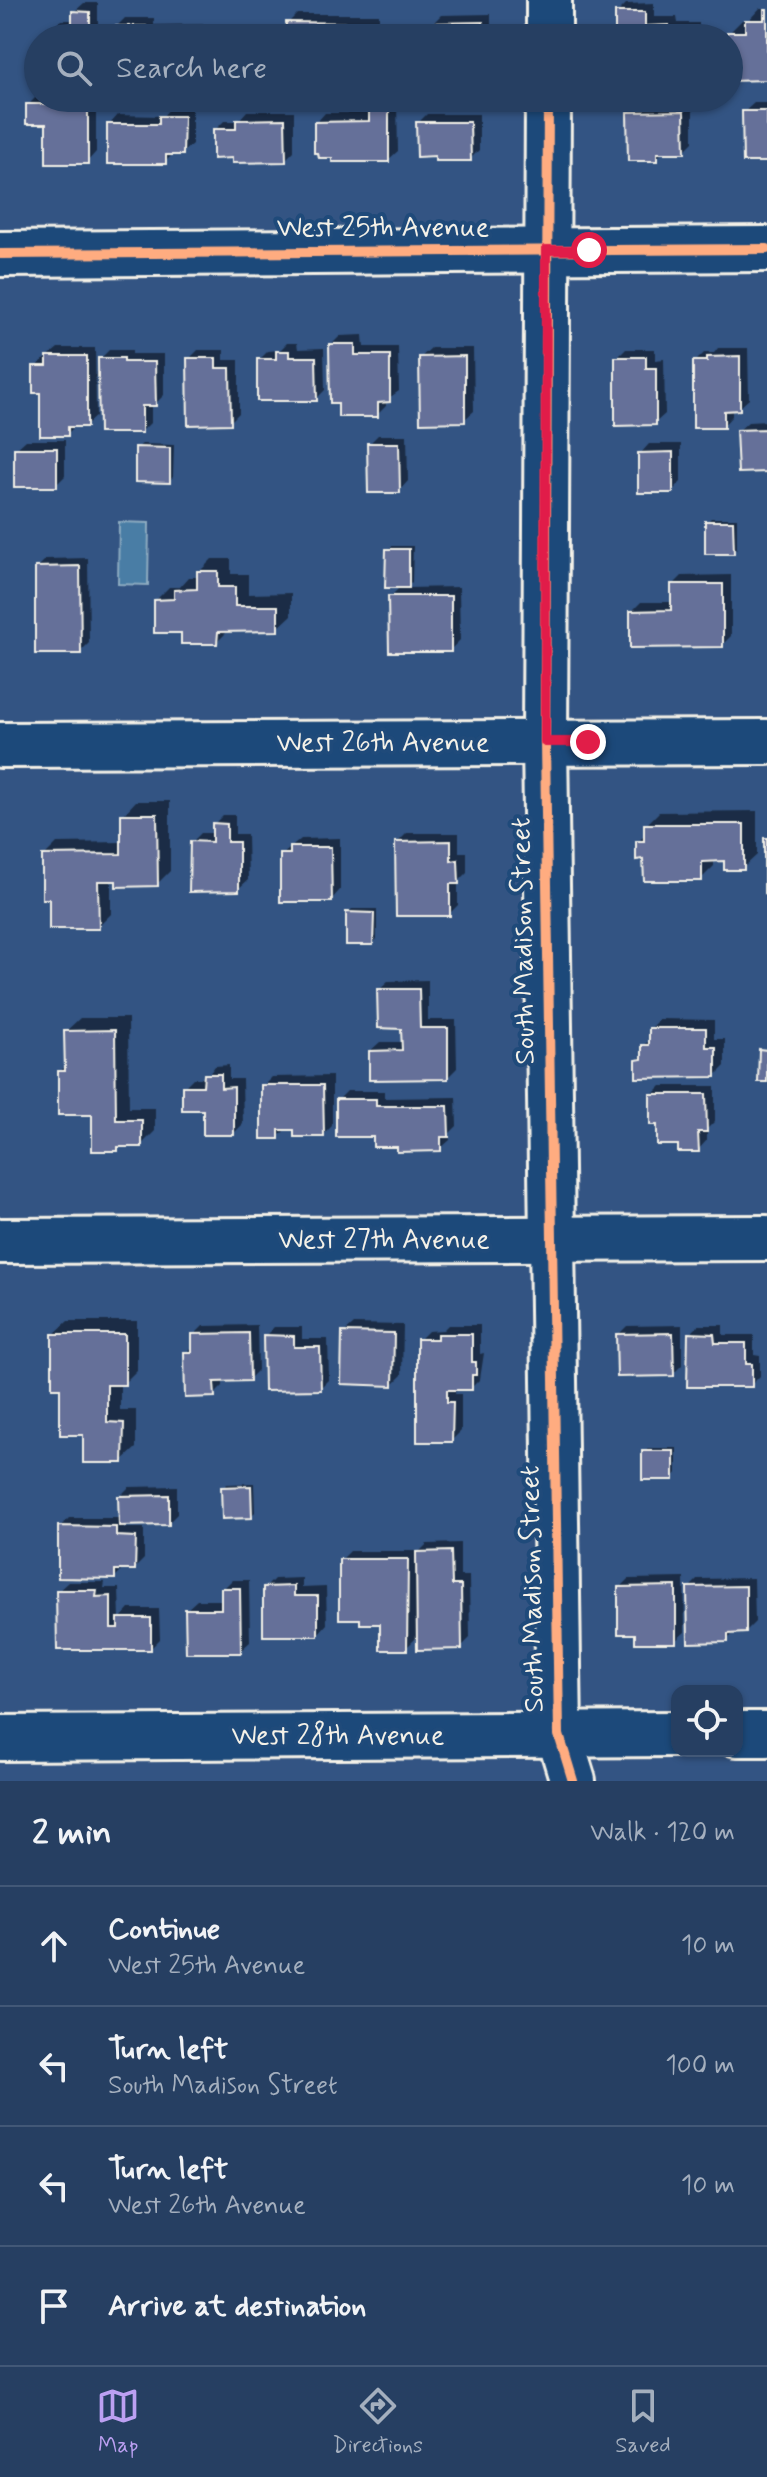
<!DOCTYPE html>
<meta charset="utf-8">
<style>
body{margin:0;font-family:Mynerve,sans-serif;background:#324a6b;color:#f1f3f6}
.controls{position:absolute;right:24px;bottom:24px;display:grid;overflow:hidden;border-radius:16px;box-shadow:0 2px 6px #0004}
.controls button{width:72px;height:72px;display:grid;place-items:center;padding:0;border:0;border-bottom:2px solid #425877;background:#263f62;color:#f1f3f6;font:40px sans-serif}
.stop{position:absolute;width:24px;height:24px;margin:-18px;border:6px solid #e11d48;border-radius:50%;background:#fff}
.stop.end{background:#e11d48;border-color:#fff;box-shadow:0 2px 8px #0008}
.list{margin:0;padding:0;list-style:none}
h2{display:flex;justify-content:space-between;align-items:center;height:104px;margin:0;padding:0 32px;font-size:34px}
h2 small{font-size:26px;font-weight:400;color:#a4afbe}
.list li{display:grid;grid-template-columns:52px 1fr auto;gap:24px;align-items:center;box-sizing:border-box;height:120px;padding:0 32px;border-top:2px solid #425877}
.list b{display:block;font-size:30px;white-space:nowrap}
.list p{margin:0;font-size:26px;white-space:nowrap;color:#a4afbe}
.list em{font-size:26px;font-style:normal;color:#a4afbe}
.icon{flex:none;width:44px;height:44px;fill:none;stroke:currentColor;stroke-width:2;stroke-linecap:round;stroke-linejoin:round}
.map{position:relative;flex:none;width:767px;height:1781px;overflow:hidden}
.search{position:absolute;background:#263f62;box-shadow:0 2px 6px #0004;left:24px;right:24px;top:24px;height:88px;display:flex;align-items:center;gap:20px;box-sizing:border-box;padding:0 28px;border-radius:44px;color:#a4afbe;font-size:30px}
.sheet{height:584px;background:#263f62}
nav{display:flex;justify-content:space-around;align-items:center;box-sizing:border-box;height:112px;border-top:2px solid #425877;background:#263f62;font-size:22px;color:#a4afbe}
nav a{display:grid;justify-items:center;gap:4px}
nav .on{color:#bca0f2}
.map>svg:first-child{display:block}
.water{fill:#487da5;stroke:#8dabc0;stroke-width:2}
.shadow{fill:#0007}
.building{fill:#657099;stroke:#f4f1e8;stroke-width:2}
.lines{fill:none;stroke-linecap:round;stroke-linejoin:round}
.minor-casing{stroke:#f4f1e8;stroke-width:50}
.minor{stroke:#1f4a7a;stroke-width:44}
.cycleway-casing{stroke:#1f4a7a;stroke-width:15}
.cycleway{stroke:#ffac80;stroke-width:10}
.route{stroke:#e11d48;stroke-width:10}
.labels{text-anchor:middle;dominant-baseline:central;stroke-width:8;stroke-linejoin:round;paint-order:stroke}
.street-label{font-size:28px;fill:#f4f1e8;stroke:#1f4a7a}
</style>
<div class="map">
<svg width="767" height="1781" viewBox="0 0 767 1781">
<rect width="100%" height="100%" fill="#335483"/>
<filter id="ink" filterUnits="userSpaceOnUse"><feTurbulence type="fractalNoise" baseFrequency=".0125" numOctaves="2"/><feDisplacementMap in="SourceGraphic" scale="16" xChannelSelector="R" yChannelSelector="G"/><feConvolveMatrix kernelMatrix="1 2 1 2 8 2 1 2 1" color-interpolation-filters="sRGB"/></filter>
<g filter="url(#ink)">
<polygon class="water" points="119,522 149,523 148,585 118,584"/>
<g class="shadow">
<polygon points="84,3 98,3 98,38 51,38 51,30 61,20 74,20 74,12"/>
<polygon points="654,3 654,17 677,17 678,23 699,23 699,38 617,38 617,13 626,4"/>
<polygon points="760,8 767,8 767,78 729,33 742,20 749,20"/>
<polygon points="297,14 379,14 379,38 288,38 288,23"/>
<polygon points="491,14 491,38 432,38 432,24 441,15"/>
<polygon points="125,18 154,18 154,25 233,24 234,38 116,38 116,27"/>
<polygon points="37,96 38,98 96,98 96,152 87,162 28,105"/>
<polygon points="380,103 397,103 398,151 388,160 316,123 325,113 369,113"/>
<polygon points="693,103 693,142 684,151 664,151 656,159 629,113 638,104"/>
<polygon points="754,103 767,103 767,160 744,112"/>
<polygon points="170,108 192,108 192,144 182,153 174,153 165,162 109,125 118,115 163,116"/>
<polygon points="247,111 294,111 294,151 285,160 215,130 224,121 238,121"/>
<polygon points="427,114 479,114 479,150 470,159 418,123"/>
<polygon points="363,335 364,347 398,347 399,391 386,400 386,406 377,415 331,345 340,336"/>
<polygon points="287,343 297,343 298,349 324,348 325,390 316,399 259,360 268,351 280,350"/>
<polygon points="58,348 95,348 96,416 86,425 76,425 67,434 42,391 35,367"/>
<polygon points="431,348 473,348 474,411 464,420 421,357"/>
<polygon points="718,348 748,348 749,399 739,408 732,408 732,416 723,426 695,362 704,353 714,353"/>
<polygon points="626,349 655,349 655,360 664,359 665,414 655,423 617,358"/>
<polygon points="109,350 132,350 132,354 164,354 164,395 155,404 151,404 151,422 142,431 100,359"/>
<polygon points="198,350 224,350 224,360 239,360 239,413 230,422 189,359"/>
<polygon points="767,421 767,470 738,431 748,422"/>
<polygon points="378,435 407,435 408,481 399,491 369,444"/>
<polygon points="26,440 65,440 65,476 56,485 16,449"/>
<polygon points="142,444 174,445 173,477 169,481 137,448"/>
<polygon points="649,444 681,444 681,482 672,491 640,454"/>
<polygon points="711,518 737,518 737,548 733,552 707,522"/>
<polygon points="392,546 413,546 412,582 406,588 459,587 460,640 450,650 390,597 401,586 388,550"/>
<polygon points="88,558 89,643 80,652 37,568 46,559"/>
<polygon points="212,559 231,559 231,574 248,574 248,594 291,593 291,616 277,629 229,630 217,642 183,630 156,600 169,587 180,587 189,577 199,577 199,572"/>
<polygon points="731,575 731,636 722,645 632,611 641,602 673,602 673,585 682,576"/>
<polygon points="136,801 170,801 170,871 157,884 111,879 111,914 98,927 51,897 44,856 57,843 123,842 123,815"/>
<polygon points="757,811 757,855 743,868 726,859 714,860 714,866 701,879 638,842 646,834 646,825 659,812"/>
<polygon points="223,815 235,815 235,834 247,834 248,880 238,889 192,842 201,833 214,833 214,824"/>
<polygon points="407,833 459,833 459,852 467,852 467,873 458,882 458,905 449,914 397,843"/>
<polygon points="340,838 340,890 331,900 282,855 301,839"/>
<polygon points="352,909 377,909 377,939 372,943 348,913"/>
<polygon points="428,980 428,1020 456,1020 457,1068 448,1077 370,1051 380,1042 404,1042 403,1027 379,990 389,981"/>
<polygon points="80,1018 128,1018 129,1108 155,1108 155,1131 141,1145 121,1145 117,1149 94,1113 60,1072 66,1065 66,1031"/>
<polygon points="660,1019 714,1020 714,1039 725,1039 725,1066 716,1075 638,1060 644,1054 644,1046 651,1038 651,1028"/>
<polygon points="229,1065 229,1079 242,1079 243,1124 234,1133 184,1087 193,1078 206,1078 215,1066"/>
<polygon points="332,1076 332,1126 323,1135 287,1128 278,1137 263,1086 272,1077"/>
<polygon points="661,1086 715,1086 715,1121 707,1129 707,1140 698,1150 680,1143 659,1123 652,1095"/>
<polygon points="347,1091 384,1091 384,1098 456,1097 457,1126 449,1134 450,1140 440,1149 398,1145 338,1100"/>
<polygon points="68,1321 137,1321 137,1370 124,1383 120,1383 120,1410 136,1410 136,1448 122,1461 85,1433 62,1386 54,1334"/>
<polygon points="354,1324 403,1325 402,1375 393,1384 344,1333"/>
<polygon points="257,1325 258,1370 249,1379 223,1379 223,1386 214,1395 186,1353 194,1345 194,1335 203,1326"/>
<polygon points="448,1325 480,1325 480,1354 484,1353 480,1379 471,1388 456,1388 455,1394 461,1394 461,1431 452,1440 419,1340 428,1331 443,1330"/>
<polygon points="682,1325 682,1365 673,1374 618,1335 627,1326"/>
<polygon points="699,1325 723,1325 723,1335 754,1335 754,1355 760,1356 760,1376 751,1385 690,1334"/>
<polygon points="274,1327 302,1327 302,1339 328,1339 329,1379 320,1388 265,1336"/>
<polygon points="649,1448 677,1448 677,1473 673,1478 644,1452"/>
<polygon points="254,1483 255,1512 251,1516 223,1488 227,1484"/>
<polygon points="177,1486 177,1514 168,1523 124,1524 124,1528 144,1528 144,1559 135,1568 124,1568 115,1577 60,1527 69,1518 121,1518 120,1496 129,1487"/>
<polygon points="460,1543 460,1576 469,1576 470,1638 461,1647 419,1635 406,1648 382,1622 341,1560 350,1551 416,1551 416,1555 427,1544"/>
<polygon points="302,1578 302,1588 326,1587 327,1624 318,1634 265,1588 274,1579"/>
<polygon points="684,1578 685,1632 675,1641 636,1632 620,1588 629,1579"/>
<polygon points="754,1578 755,1622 746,1631 736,1631 727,1640 689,1588 698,1579"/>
<polygon points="232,1580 249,1580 250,1642 240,1651 187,1609 197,1600 223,1600 223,1589"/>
<polygon points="68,1582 105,1582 104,1588 119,1588 120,1619 129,1609 159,1609 160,1639 151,1648 59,1648 58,1591"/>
</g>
<g class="building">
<polygon points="764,9 767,9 767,80 729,81 727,32 745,32 745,20 764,20"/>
<polygon points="72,11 90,12 90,38 49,38 49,29 72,29"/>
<polygon points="615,12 645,12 645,26 669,25 669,31 690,31 690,38 615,38"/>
<polygon points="286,22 371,23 371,38 286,38"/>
<polygon points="483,22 483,38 430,38 430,23"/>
<polygon points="114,26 146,26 146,33 225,32 225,38 114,38"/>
<polygon points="26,104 88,104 88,164 46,164 46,124 26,124"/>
<polygon points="369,111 389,111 389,162 332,162 332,158 319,158 318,153 314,153 314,122 369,121"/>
<polygon points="684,111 685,153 657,153 657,161 628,161 627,112"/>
<polygon points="742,111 767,111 767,162 743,162"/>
<polygon points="159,116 184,116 183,155 166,155 166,164 107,164 107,124 159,124"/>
<polygon points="285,119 286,162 232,163 232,158 213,159 213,129 236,129 236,120"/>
<polygon points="416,122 470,122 471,161 435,161 435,156 417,157"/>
<polygon points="329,344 355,344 355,355 390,355 390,402 378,403 378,417 338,417 338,403 330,403"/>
<polygon points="276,351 289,351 289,357 316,357 317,401 257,401 257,359 276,359"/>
<polygon points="47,356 87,356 87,427 68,427 68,436 40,436 40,393 33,393 33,366 47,366"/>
<polygon points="465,356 465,422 420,423 419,357"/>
<polygon points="740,356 740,410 724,411 724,428 693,428 693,361 707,361 707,357"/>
<polygon points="615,357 646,357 646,368 656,368 656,425 615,426"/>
<polygon points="98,358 124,358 124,362 155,362 156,406 142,406 142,433 99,433"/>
<polygon points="187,358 216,358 216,368 230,368 231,424 188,425"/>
<polygon points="767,429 767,472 738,473 736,430"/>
<polygon points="367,443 399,443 400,493 368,493"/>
<polygon points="135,447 170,448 170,483 135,482"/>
<rect x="14" y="448" width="43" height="39"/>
<polygon points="673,452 673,493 638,493 638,453"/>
<polygon points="705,521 733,521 734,554 705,554"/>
<polygon points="386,549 409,549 409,588 385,588"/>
<polygon points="80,566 81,654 35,654 35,567"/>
<polygon points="197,571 218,571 218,587 235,587 235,606 278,606 278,631 218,632 217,644 181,644 181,633 154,633 154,600 174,599 174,590 197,589"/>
<polygon points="671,584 723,584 723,647 630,648 630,611 671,610"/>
<polygon points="388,596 451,596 451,652 389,652"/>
<polygon points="121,814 157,814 158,886 116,887 116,881 98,881 99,929 49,929 49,899 42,899 42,855 121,854"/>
<polygon points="212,823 227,824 227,842 239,842 239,891 189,892 190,841 212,842"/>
<polygon points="644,824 744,824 744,870 724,870 724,861 702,862 702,881 644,881 643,859 636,860 636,841 644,841"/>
<polygon points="764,838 767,838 767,894 764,893"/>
<polygon points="451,841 451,861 458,860 459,884 450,884 450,916 396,916 395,842"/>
<polygon points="290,847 331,847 332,902 280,902 280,854 290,854"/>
<polygon points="346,912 374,913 373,945 346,945"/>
<polygon points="377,989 419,989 420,1028 448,1028 448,1079 369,1080 369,1051 402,1050 401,1029 378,1028"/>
<polygon points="649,1028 706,1028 706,1047 716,1047 716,1077 636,1078 636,1060 642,1059 642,1045 649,1045"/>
<polygon points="115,1030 116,1120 142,1120 142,1147 118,1147 118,1151 92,1151 92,1115 58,1115 58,1071 65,1071 64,1031"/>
<polygon points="759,1049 767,1050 767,1082 758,1082"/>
<polygon points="204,1074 221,1074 221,1088 234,1087 234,1135 203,1135 203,1110 182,1110 182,1086 203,1086"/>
<polygon points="261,1085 323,1085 324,1137 294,1137 294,1130 279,1130 279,1139 261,1139"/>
<polygon points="650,1094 706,1094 707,1132 698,1132 699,1152 678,1152 678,1145 657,1145 657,1125 650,1125"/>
<polygon points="336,1099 376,1099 376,1106 448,1106 449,1137 441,1137 441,1151 397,1152 397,1147 373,1147 373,1137 336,1137"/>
<polygon points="342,1332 394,1333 393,1386 341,1384"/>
<polygon points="249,1333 250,1381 214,1382 215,1397 185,1398 184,1352 192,1352 192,1334"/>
<polygon points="673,1333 674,1376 617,1377 616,1334"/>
<polygon points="688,1333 714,1334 715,1343 746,1343 746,1364 752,1364 752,1387 687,1387"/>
<polygon points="52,1334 125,1334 125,1385 107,1385 107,1422 124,1423 123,1463 83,1463 83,1435 60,1435 60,1388 52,1388"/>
<polygon points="437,1334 472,1334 472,1362 476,1362 476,1375 472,1375 472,1390 447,1390 447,1402 453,1402 452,1442 417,1442 417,1339 437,1339"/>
<polygon points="263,1335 294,1336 294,1347 320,1347 321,1390 264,1391"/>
<rect x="642" y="1451" width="32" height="29"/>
<polygon points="251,1486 252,1518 222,1519 221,1487"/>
<polygon points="169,1495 169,1525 119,1526 118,1496"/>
<polygon points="58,1526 116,1527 116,1536 136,1537 135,1570 115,1570 115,1579 58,1578"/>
<polygon points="451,1551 452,1585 461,1585 462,1649 417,1650 416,1552"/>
<polygon points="339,1559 408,1559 407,1650 380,1650 380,1624 360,1624 360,1619 339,1619"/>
<polygon points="294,1586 294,1596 318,1596 318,1636 263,1636 263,1587"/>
<polygon points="676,1586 676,1643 635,1643 635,1634 618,1634 618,1587"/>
<polygon points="746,1586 746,1633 728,1634 728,1642 688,1643 687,1587"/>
<polygon points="221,1588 240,1588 241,1653 186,1653 185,1609 221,1609"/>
<polygon points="56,1590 97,1590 96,1597 111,1596 111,1628 118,1628 118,1618 151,1618 151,1650 57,1650"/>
</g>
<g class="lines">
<g class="minor-casing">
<g id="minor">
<polyline points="549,38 549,0"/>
<polyline points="548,98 545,742 559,1735 573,1781"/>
<polyline points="0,254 767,249"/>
<polyline points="0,745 767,742"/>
<polyline points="0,1241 767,1238"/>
<polyline points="737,1734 767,1734"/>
<polyline points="0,1738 677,1734"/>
</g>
</g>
<use href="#minor" class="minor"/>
<g class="cycleway-casing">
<g id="cycleway">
<polyline points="548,98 545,742 559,1735 573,1781"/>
<polyline points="0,254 767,249"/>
</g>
</g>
<use href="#cycleway" class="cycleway"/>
</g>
</g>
<g class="lines" filter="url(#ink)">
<polyline class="route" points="588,742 545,742 546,250 589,250"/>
</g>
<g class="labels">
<g class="street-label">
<text x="383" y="228">West 25th Avenue</text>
<text x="383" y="743">West 26th Avenue</text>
<text transform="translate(524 941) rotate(-91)">South Madison Street</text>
<text x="384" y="1240">West 27th Avenue</text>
<text transform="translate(533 1589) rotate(-91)">South Madison Street</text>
<text x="338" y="1736">West 28th Avenue</text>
</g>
</g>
</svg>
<div class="controls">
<button><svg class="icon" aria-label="locate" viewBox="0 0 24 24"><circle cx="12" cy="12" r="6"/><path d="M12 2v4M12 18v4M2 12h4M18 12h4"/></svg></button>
</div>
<div class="stop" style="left:589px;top:250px"></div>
<div class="stop end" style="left:588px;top:742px"></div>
<div class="search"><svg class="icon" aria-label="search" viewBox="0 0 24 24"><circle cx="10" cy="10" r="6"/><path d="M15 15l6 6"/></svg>Search here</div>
</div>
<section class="sheet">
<h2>2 min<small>Walk · 120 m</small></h2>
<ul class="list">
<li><svg class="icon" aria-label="ahead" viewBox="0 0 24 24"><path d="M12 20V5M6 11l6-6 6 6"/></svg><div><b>Continue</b><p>West 25th Avenue</p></div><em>10 m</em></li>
<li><svg class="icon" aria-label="left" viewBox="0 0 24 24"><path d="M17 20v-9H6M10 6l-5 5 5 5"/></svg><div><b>Turn left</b><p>South Madison Street</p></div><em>100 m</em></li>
<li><svg class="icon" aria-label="left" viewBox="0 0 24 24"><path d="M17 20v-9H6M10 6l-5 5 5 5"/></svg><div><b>Turn left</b><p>West 26th Avenue</p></div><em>10 m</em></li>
<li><svg class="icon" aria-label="arrive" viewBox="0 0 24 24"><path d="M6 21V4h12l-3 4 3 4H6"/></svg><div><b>Arrive at destination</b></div></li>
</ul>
</section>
<nav>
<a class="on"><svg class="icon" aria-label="map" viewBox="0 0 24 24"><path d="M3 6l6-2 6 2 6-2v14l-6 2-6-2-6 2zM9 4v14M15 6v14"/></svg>Map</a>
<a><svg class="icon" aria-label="directions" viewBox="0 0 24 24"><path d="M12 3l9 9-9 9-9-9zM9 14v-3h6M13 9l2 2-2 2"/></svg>Directions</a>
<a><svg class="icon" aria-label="saved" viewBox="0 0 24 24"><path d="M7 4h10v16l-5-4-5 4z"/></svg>Saved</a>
</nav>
